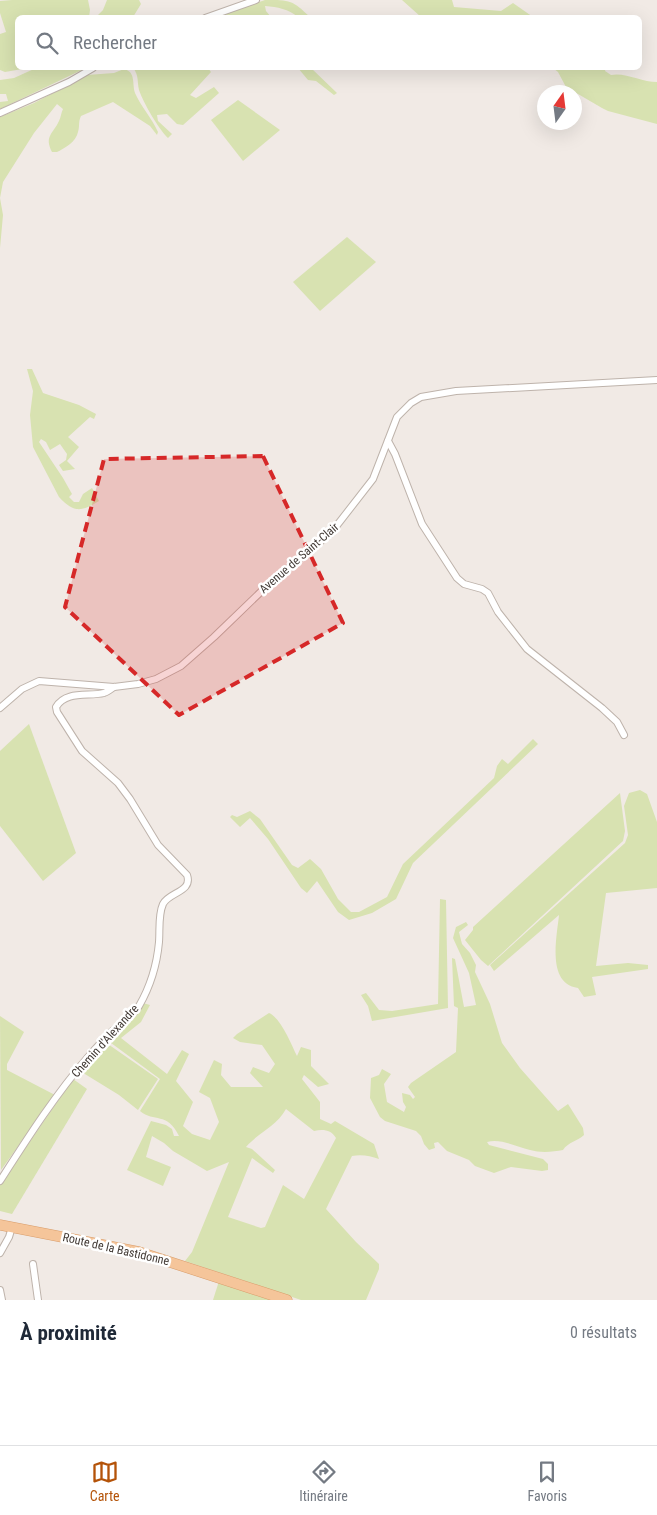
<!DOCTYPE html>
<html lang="fr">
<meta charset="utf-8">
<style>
body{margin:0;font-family:"Roboto Condensed",sans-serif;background:#f6f6f7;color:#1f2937}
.compass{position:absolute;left:537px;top:85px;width:45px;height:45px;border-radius:50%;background:#fff;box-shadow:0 5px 20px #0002;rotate:14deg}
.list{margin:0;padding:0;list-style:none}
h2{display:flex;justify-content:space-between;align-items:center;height:65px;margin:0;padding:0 20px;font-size:21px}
h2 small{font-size:16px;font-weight:400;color:#747a83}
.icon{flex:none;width:28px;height:28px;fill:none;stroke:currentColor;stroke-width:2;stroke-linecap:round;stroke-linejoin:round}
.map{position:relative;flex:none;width:657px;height:1300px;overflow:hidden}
.search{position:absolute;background:#fff;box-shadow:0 5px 20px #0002;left:15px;right:15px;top:15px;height:55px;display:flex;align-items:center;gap:12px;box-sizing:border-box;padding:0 18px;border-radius:8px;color:#747a83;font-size:19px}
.sheet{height:145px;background:#fff}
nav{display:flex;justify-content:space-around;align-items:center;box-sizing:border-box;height:70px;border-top:1px solid #e0e1e3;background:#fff;font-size:14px;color:#747a83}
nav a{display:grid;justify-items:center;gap:2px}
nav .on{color:#b45309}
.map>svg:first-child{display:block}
.green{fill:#d8e2b1;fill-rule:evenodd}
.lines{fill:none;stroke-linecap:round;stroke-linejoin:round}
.street-casing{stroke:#beb3ab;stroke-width:8}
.primary-casing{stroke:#d89d6b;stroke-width:11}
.street{stroke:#fff;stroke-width:6}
.primary{stroke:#f5c59a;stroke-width:10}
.marked{fill:#d62828;fill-opacity:0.2;stroke:#d62828;stroke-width:4;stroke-dasharray:10 6;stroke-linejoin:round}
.labels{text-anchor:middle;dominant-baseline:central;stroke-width:5;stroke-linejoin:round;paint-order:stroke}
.street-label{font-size:12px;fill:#423a35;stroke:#fff}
</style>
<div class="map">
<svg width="657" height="1300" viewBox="0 0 657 1300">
<rect width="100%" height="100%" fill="#f1eae5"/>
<g class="green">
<polygon points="12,0 88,0 90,10 89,17 18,18 18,68 28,68 5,72 0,70 0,34 6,32 0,13 0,1"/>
<polygon points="107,0 139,0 141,4 133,17 96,17 103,10"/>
<path d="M 265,0 C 291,0 292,0 310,17 L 298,17 C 288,9 278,7 265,6 L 266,11 L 271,17 L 212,18 Z"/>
<polygon points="402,0 452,0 454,7 501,11 513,3 533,17 421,17"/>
<polygon points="36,68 86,68 0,109 0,102 8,101 6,94 0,94 0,80 14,78"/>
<path d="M 133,68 L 208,68 L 211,72 L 190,95 L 196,98 L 214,87 L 219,93 L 183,125 L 177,124 L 167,114 L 157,115 L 158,121 L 172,134 L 168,138 C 158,128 144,104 139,90 C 137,81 139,75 133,68 Z"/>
<polygon points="298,68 311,68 337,93 334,95 316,81 308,80"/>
<path d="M 553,68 L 606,68 L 605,71 L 611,75 C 625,72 642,82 657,82 L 657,124 L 608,111 L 602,108 L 566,87 L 558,72 Z"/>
<path d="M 124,69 C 136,72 132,83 135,93 C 141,107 152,118 158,132 L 157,135 L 150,126 L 113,102 L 81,116 C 78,122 80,126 78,132 C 76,142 65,148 57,152 L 52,152 C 44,136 53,134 59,121 C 61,117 61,113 63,109 L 57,104 L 34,133 L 3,182 L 0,198 L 3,215 L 0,248 L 0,117 L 34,103 L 87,75 L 114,73 Z"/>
<polygon points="238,100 280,130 243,161 211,120"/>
<polygon points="347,237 376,262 320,311 293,282"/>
<path d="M 27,369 L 32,369 L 43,393 L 79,405 L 96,414 L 94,419 L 90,417 L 68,437 L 79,447 L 67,461 L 75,469 L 63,471 L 59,465 L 66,460 L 67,454 L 60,444 L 50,450 L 46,442 L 41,439 L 39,442 L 63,478 L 72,494 L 69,497 L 74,502 L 79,502 L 83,494 L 92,488 L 99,501 C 81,512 74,513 59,497 L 33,447 L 30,415 L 33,391 Z"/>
<polygon points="29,724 76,853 43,881 0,826 0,751"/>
<polygon points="533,739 538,744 413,863 396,899 372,913 349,920 338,912 317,881 307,893 301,888 268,839 250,818 240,827 230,817 232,815 237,817 250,811 260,819 292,865 298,868 310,859 321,869 338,899 351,912 359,912 387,897 403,864 494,778 497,766 502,759 508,764"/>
<path d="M 640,790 L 647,794 L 657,822 L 657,888 L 606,893 L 596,966 L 628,963 L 648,965 L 648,969 L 592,977 L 596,995 L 584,997 L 578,988 C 546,984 557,936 559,915 L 494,971 L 490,965 L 625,843 L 628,835 L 624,806 L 629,793 Z"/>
<polygon points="620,793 625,831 623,841 488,966 481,960 465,940 473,930 473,927"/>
<polygon points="440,899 446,900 448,1008 372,1021 368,1006 361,995 366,993 379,1010 392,1011 438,1004"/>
<path d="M 466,922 L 468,925 L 459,932 L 462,944 L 470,953 L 476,965 L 475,972 L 490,1004 L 502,1043 L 520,1068 L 558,1111 L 568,1104 L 583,1128 L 584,1135 C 578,1141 568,1142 563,1150 C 553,1152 540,1153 530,1150 C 516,1147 501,1138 487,1142 L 489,1145 L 543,1159 L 548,1164 L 548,1170 L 542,1171 L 511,1167 L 494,1173 L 475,1166 L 469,1160 L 447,1151 L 438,1142 L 434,1143 L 435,1148 L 429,1150 L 424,1144 L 421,1136 L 416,1131 L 385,1121 L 380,1117 L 370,1098 L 371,1078 L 379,1075 L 382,1069 L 391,1074 L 384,1084 L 387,1102 L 404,1112 L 406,1107 L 403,1102 L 402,1093 L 410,1095 L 413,1099 L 415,1097 L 408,1087 L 411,1083 L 456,1052 L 458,1008 L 454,1006 L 452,958 L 455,959 L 464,1007 L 476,1005 L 469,973 L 453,938 L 456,927 Z"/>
<path d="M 143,1003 L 150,1005 L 141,1022 L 121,1038 L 167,1074 L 182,1050 L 189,1054 L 176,1081 L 193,1102 L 183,1126 L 192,1134 L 210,1140 L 219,1122 L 210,1098 L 199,1092 L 214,1060 L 222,1064 L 221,1075 L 231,1087 L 263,1087 L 250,1073 L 253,1067 L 269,1073 L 275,1064 L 262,1045 L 240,1042 L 233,1038 L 237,1034 L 269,1013 C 281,1018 291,1044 297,1056 L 301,1047 L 311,1050 L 311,1066 L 329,1084 L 318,1087 L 304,1075 L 302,1079 L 320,1102 L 320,1119 L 331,1124 L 335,1121 L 374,1144 L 379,1159 C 370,1156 362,1154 352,1156 L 326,1209 L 356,1242 L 379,1264 L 379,1269 L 366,1300 L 301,1300 L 185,1261 L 192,1252 L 229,1162 L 207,1171 L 173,1151 L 164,1143 L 152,1136 L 146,1157 L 171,1167 L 163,1186 L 127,1170 L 151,1121 L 166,1125 L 172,1129 L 174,1136 L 179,1136 C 167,1111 154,1123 140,1111 L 160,1079 L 107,1040 L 131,1021 ZM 286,1109 L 314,1131 C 324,1129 331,1130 336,1138 L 304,1199 L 283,1185 L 265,1227 L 261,1228 L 228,1217 L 252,1158 L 273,1173 L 275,1170 L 252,1149 L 246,1147 C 260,1131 276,1127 286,1109 Z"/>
<polygon points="0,1016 24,1032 7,1064 7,1070 55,1095 1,1170"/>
<polygon points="105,1042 158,1079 138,1110 119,1095 80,1071"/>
<polygon points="73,1079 87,1089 12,1214 0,1211 0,1185"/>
<polygon points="219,1281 275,1300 213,1300"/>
</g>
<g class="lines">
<g class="street-casing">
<g id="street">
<polyline points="205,18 256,0"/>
<polyline points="0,113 69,82 93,68"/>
<polyline points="388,441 395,454 422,524 457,578 464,584 482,589 488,593 498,612 527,649 602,708 617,722 624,735"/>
<polyline points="0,708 22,689 39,681 114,687 138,684 156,679 181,666 214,637 270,583 331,533 373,479 397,417 411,403 421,397 456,391 657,380"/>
<path d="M 0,1181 C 27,1139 55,1095 88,1057 C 95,1049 103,1040 111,1032 C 121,1024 132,1017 139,1006 C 150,987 157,964 159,942 C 160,930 158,915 163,904 C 169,892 193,892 187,875 L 158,845 L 130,799 L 118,783 L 82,751 L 57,712 L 56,707 C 66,690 89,697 104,693 C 107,692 111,689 114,687"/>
<polyline points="0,1253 9,1237 12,1227"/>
<polyline points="33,1264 38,1300"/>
<polyline points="0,1290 2,1300"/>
</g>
</g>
<g class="primary-casing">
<polyline id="primary" points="0,1225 139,1252 287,1300"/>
</g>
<use href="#street" class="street"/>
<use href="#primary" class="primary"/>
</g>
<path class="marked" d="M 263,456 L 343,623 L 179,715 L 65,607 L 104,459 Z"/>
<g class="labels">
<g class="street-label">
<text transform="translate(299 558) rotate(-41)">Avenue de Saint-Clair</text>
<text transform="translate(105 1041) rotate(-48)">Chemin d'Alexandre</text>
<text transform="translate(116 1249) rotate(13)">Route de la Bastidonne</text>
</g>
</g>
</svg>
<svg class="compass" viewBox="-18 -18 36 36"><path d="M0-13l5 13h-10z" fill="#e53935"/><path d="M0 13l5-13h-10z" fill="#747a83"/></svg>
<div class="search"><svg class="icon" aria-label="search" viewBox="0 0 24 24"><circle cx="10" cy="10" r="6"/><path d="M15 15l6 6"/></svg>Rechercher</div>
</div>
<section class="sheet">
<h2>À proximité<small>0 résultats</small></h2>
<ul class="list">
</ul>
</section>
<nav>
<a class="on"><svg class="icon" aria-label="map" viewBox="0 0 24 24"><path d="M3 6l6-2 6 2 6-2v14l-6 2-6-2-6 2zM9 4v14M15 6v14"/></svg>Carte</a>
<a><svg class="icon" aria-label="directions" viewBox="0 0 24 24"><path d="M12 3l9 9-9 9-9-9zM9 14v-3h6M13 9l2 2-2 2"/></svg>Itinéraire</a>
<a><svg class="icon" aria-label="saved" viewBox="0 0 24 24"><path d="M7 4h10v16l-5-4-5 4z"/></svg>Favoris</a>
</nav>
